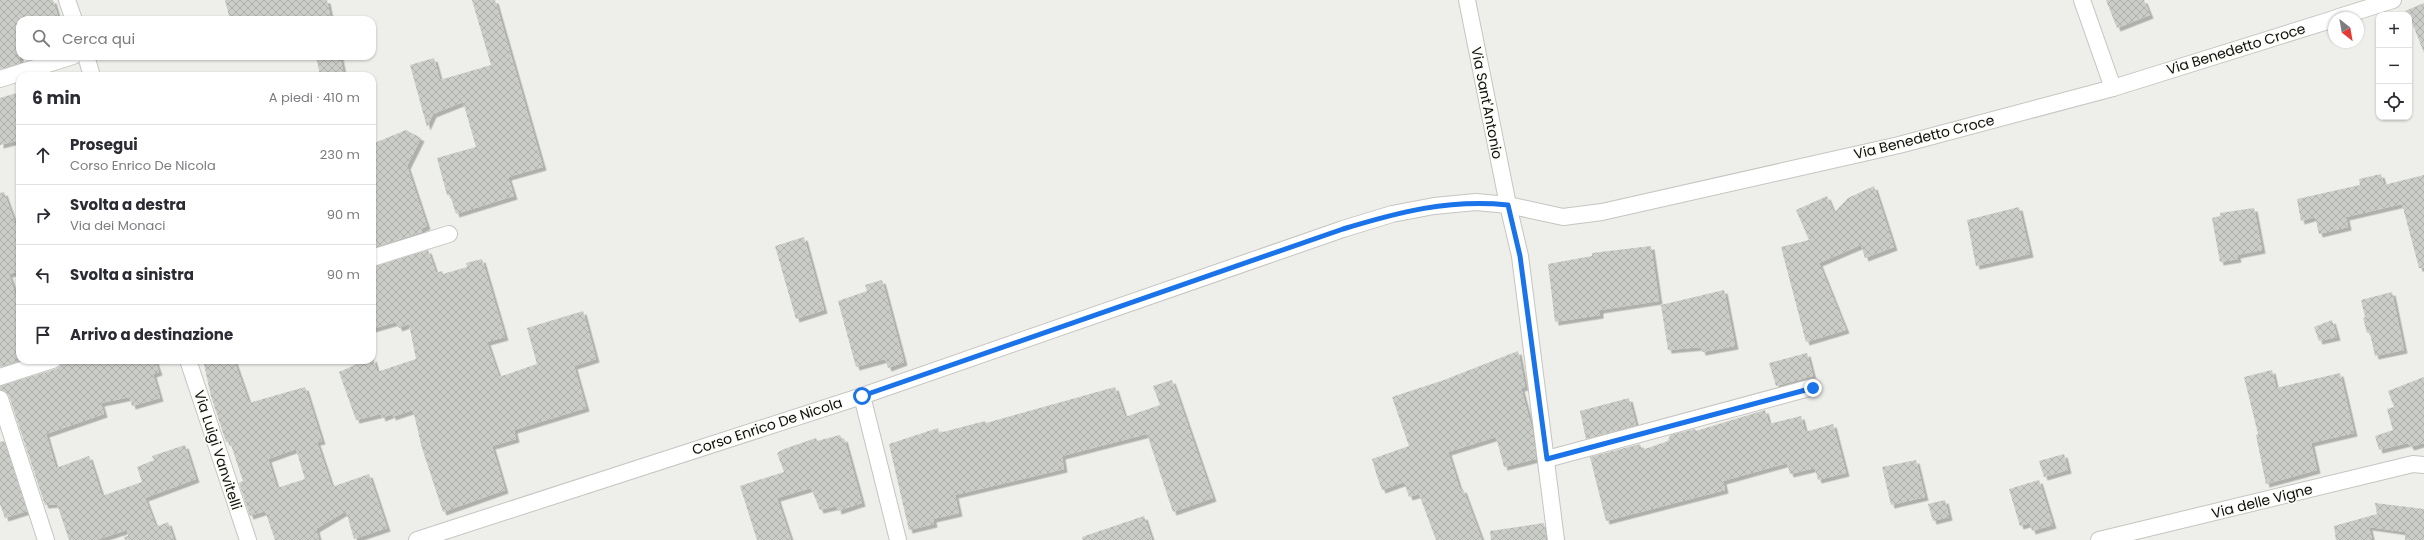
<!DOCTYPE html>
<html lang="it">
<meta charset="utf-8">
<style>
body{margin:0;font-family:Poppins,sans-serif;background:#f2f2f3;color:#2b2b33}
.controls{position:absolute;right:12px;top:12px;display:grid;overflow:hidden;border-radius:8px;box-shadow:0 1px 3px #0004}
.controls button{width:36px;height:36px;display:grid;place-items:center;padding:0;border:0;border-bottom:1px solid #e1e1e2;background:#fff;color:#2b2b33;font:20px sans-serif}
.compass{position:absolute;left:2328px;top:12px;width:36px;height:36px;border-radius:50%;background:#fff;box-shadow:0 1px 3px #0004;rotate:149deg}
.stop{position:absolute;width:12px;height:12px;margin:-9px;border:3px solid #1a73e8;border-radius:50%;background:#fff}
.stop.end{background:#1a73e8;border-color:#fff;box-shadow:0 1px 4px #0008}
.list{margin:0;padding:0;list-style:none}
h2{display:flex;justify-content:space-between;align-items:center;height:52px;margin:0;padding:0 16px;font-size:17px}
h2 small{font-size:13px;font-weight:400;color:#7c7c81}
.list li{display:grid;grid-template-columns:26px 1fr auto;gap:12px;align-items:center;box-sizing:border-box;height:60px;padding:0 16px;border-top:1px solid #e1e1e2}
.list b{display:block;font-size:15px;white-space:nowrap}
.list p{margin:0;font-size:13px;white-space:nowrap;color:#7c7c81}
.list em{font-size:13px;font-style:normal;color:#7c7c81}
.icon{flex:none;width:22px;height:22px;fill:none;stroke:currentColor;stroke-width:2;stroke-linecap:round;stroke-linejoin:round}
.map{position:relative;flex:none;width:2424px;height:540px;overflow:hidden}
.search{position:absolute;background:#fff;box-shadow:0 1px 3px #0004;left:16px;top:16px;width:360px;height:44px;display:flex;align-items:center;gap:10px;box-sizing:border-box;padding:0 14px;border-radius:12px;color:#7c7c81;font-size:15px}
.panel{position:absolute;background:#fff;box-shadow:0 1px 3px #0004;left:16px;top:72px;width:360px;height:292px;border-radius:12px}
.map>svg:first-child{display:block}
.building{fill:url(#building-cross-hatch);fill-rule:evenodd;filter:url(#shadow)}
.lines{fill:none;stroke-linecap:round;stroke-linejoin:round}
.minor-casing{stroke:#c6c5c2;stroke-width:18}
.minor{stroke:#fff;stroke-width:16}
.route{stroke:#1a73e8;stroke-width:5}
.labels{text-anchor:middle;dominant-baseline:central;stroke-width:3;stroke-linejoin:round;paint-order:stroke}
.street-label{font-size:14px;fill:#0f0f0d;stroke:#fcfcf8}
</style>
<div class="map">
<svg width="2424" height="540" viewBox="0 0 2424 540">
<defs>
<pattern id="building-cross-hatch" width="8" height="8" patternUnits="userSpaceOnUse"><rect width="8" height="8" fill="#cbcdc9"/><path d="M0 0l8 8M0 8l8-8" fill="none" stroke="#adafab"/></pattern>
<filter id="shadow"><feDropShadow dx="3.5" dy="3.5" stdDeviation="0" flood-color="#0004"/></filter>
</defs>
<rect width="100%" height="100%" fill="#eeeeea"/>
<g class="building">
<polygon points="0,0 53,0 59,20 20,20 20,63 0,69"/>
<polygon points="225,0 327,0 331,20 230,20"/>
<polygon points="472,0 495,0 543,167 508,177 514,196 456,214 450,195 447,195 437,158 476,147 463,102 433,114 427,127 410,65 434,58 440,80 491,65"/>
<polygon points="2106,0 2144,0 2150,15 2117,28"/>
<polygon points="2424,3 2424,53 2409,15 2405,11"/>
<polygon points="316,56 340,56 344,76 320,76"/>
<polygon points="20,92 20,140 0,145 0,98"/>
<polygon points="406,130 421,138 407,166 427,226 421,229 422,232 372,248 372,225 376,223 372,211 372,144"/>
<polygon points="2381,174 2384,185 2424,175 2424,268 2419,268 2402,204 2346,217 2348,227 2319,234 2315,217 2301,221 2297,199 2360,185 2359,179"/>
<polygon points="1874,186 1894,247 1865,258 1861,245 1819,263 1846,330 1806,342 1781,247 1809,240 1796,210 1827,196 1834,213 1848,198"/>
<polygon points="4,192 20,237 20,271 9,274 20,310 20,360 22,360 0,367 0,193"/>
<polygon points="2019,207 2030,254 1976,266 1967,220"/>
<polygon points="2254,208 2262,250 2237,255 2238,259 2220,262 2212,218 2220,216 2220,213"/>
<polygon points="804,237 824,310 796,319 775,246"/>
<polygon points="1651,246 1659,301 1600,310 1600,315 1555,322 1548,264 1592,256 1592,253"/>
<polygon points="428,250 436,273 442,271 443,274 467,267 466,263 482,259 505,337 487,342 499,377 537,364 527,328 583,311 596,359 574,366 586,408 514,430 516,439 492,446 505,490 443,512 422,448 413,410 392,417 392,414 382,418 381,414 356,420 339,372 366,360 372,360 373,357 377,372 416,359 409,324 399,328 396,322 372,329 372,267"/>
<polygon points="882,280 904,362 888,368 885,359 856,367 838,301 867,291 865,285"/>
<polygon points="1724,290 1735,346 1702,352 1701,347 1668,350 1661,305"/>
<polygon points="2392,292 2404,350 2375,356 2370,333 2367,333 2363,318 2365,317 2361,300"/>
<polygon points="2332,320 2337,337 2319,341 2314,327"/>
<polygon points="1518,351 1525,387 1521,388 1532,429 1536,459 1504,467 1496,437 1448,452 1460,490 1463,489 1482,540 1436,540 1419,494 1409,497 1404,482 1382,490 1377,476 1372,459 1409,446 1392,397 1444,380"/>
<polygon points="1807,353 1813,376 1776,386 1769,363"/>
<polygon points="62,360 155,360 159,372 153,374 160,398 132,406 130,397 101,403 104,414 46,434 56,468 89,456 102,496 142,482 137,467 154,460 152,456 185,445 196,479 145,498 156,527 168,522 174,540 125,540 124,537 128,536 127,530 96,540 69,540 57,504 45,505 9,396 6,392 0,390 0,386 56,369 60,366"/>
<path d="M 203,360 L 234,360 L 249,403 L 305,387 L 322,441 L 317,442 L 332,487 L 369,474 L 387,528 L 354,539 L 346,511 L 316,529 L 319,540 L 275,540 L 265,511 L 250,516 L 239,483 L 243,481 L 230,442 L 226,442 L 211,396 ZM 296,449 L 305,479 L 277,488 L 268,459 Z"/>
<polygon points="2272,370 2276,388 2340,373 2354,433 2311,443 2317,470 2266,484 2256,435 2258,434 2244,377"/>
<polygon points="2424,377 2424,443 2411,447 2408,443 2379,450 2375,436 2393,430 2387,409 2394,407 2388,391"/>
<polygon points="1172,380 1213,498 1173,512 1147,434 1062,456 1064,469 955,495 959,513 933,519 934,524 909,530 889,444 938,428 939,433 985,421 986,423 1115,387 1125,417 1160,405 1153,386"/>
<polygon points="1629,398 1636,425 1586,439 1580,411"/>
<polygon points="1765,410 1769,424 1801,416 1805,432 1833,424 1846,473 1818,480 1815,468 1790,474 1787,463 1723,481 1725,490 1606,521 1590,457 1640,444 1642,450 1668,441 1670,435 1695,429 1696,431"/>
<polygon points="840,435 842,439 844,438 862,503 838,511 837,506 820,510 811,488 777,498 791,540 757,540 740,486 784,472 777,453 784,449 816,438 817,441"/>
<polygon points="4,441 27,511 5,518 0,504 0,442"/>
<polygon points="2064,454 2068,470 2044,477 2039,461"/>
<polygon points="1916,460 1925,497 1891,505 1882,467"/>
<polygon points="2039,480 2053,525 2032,531 2030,523 2020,526 2009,489"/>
<polygon points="1945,500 1949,517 1933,521 1928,504"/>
<polygon points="2375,503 2424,509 2424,540 2405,540 2405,532 2369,527 2372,540 2336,540 2334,526 2377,514"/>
<polygon points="1144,516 1152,540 1083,540 1082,537"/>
<polygon points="1544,523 1546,540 1491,540 1490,531"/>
</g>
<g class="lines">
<g class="minor-casing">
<g id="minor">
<polyline points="67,0 74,20"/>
<polyline points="1467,0 1508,205 1520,256 1556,540"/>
<polyline points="2082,0 2113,88"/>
<polyline points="2336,18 2393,0"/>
<polyline points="86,56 92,76"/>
<polyline points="0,79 73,56"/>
<polyline points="372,258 449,234"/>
<polyline points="188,360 248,540"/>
<polyline points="0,377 53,360"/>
<polyline points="862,396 898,540"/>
<polyline points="0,399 46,540"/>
<polyline points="1547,459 1813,387"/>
<polyline points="417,540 862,396 1343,229 1392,214 1434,206 1476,202 1508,205 1563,217 1602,212 1899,145 2113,88 2334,19"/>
<polyline points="2099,540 2413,464 2424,465"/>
</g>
</g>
<use href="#minor" class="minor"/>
</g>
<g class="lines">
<path class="route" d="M 862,396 L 1343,229 C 1399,212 1448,199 1508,205 L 1520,256 L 1547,459 L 1813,388"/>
</g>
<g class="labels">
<g class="street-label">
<text transform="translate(2236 49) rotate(-17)">Via Benedetto Croce</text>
<text transform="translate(1487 103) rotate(79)">Via Sant'Antonio</text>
<text transform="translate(1924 137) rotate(-14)">Via Benedetto Croce</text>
<text transform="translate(767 426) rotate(-18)">Corso Enrico De Nicola</text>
<text transform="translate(218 450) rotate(72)">Via Luigi Vanvitelli</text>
<text transform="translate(2262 501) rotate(-14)">Via delle Vigne</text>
</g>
</g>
</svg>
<div class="controls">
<button>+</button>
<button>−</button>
<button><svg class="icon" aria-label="locate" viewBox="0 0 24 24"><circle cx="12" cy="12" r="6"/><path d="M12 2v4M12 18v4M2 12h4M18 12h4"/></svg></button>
</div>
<svg class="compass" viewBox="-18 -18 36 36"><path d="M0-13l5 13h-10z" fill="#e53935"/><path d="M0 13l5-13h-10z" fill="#7c7c81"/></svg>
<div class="stop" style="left:862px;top:396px"></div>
<div class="stop end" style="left:1813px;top:388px"></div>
<div class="search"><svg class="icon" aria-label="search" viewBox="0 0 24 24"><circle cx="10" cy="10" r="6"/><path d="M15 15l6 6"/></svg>Cerca qui</div>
<section class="panel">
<h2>6 min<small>A piedi · 410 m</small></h2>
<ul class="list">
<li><svg class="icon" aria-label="ahead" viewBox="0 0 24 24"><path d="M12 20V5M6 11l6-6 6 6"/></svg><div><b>Prosegui</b><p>Corso Enrico De Nicola</p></div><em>230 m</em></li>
<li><svg class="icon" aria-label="right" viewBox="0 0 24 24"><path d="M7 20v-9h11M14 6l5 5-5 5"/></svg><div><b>Svolta a destra</b><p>Via dei Monaci</p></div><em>90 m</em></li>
<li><svg class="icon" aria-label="left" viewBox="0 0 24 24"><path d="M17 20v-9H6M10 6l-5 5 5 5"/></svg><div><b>Svolta a sinistra</b></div><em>90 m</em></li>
<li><svg class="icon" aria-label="arrive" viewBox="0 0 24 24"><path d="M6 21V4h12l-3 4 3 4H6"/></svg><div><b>Arrivo a destinazione</b></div></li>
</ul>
</section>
</div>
